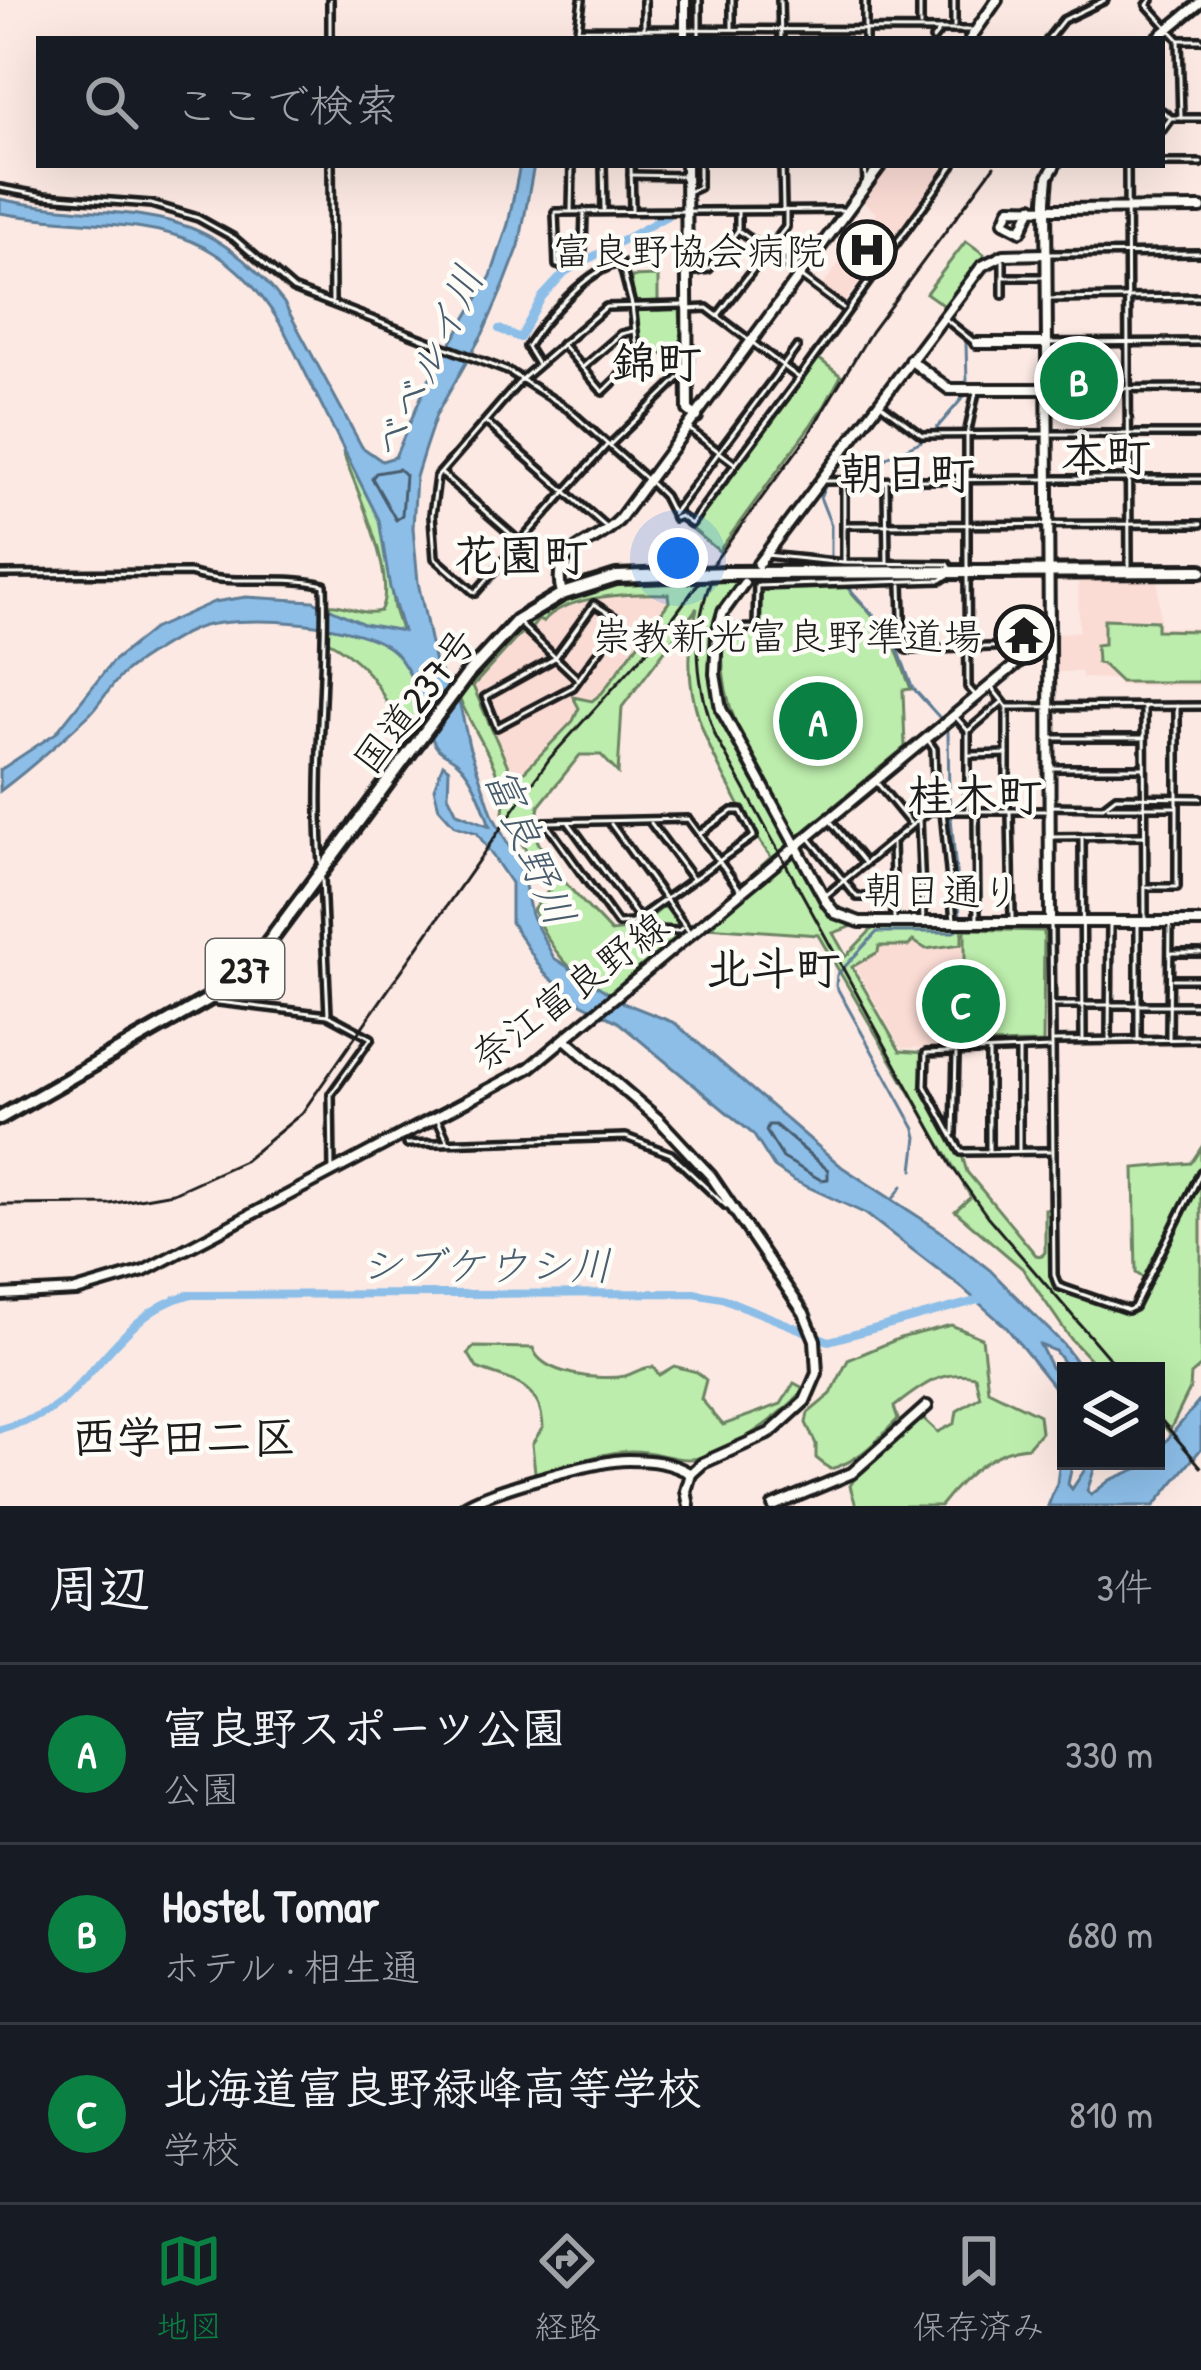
<!DOCTYPE html>
<html lang="ja">
<meta charset="utf-8">
<style>
body{margin:0;font-family:"Patrick Hand","Klee One",sans-serif;background:#242831;color:#f1f3f6}
.controls{position:absolute;right:36px;bottom:36px;display:grid;overflow:hidden;border-radius:0px;box-shadow:0 12px 48px #0002}
.controls button{width:108px;height:108px;display:grid;place-items:center;padding:0;border:0;border-bottom:3px solid #363941;background:#171b24;color:#f1f3f6;font:60px sans-serif}
.you{position:absolute;left:678px;top:558px;width:42px;height:42px;margin:-30px;border:9px solid #fff;border-radius:50%;background:#1a73e8;box-shadow:0 0 0 18px #1a73e833}
.badge{display:grid;place-items:center;width:78px;height:78px;border-radius:50%;background:#0b8043;color:#fff;font-size:39px;font-weight:700}
.pin{position:absolute;translate:-50% -50%;border:6px solid #fff;box-shadow:0 3px 12px #0006}
.list{margin:0;padding:0;list-style:none}
h2{display:flex;justify-content:space-between;align-items:center;height:156px;margin:0;padding:0 48px;font-size:51px}
h2 small{font-size:39px;font-weight:400;color:#9ea1a6}
.list li{display:grid;grid-template-columns:78px 1fr auto;gap:36px;align-items:center;box-sizing:border-box;height:180px;padding:0 48px;border-top:3px solid #363941}
.list b{display:block;font-size:45px;white-space:nowrap}
.list p{margin:0;font-size:39px;white-space:nowrap;color:#9ea1a6}
.list em{font-size:39px;font-style:normal;color:#9ea1a6}
.icon{flex:none;width:66px;height:66px;fill:none;stroke:currentColor;stroke-width:2;stroke-linecap:round;stroke-linejoin:round}
.map{position:relative;flex:none;width:1201px;height:1506px;overflow:hidden}
.search{position:absolute;background:#171b24;box-shadow:0 12px 48px #0002;left:36px;right:36px;top:36px;height:132px;display:flex;align-items:center;gap:30px;box-sizing:border-box;padding:0 42px;border-radius:0px;color:#9ea1a6;font-size:45px}
.sheet{height:696px;background:#171b24}
nav{display:flex;justify-content:space-around;align-items:center;box-sizing:border-box;height:168px;border-top:3px solid #363941;background:#171b24;font-size:33px;color:#9ea1a6}
nav a{display:grid;justify-items:center;gap:6px}
nav .on{color:#0b8043}
.map>svg:first-child{display:block}
.built{fill:#fbdcd5}
.green{fill:#bcedac;stroke:#6c8464;stroke-width:3}
.water{fill:#8cbee8;stroke:#5f7d96;stroke-width:3}
.lines{fill:none;stroke-linecap:round;stroke-linejoin:round}
.shore{stroke:#495d6e;stroke-width:3}
.stream{stroke:#5f7d96;stroke-width:3}
.river{stroke:#8cbee8;stroke-width:8}
.street-casing{stroke:#1c1c1c;stroke-width:12}
.secondary-casing{stroke:#1c1c1c;stroke-width:16}
.highway-casing{stroke:#1c1c1c;stroke-width:20}
.street{stroke:#fdfcf7;stroke-width:3}
.secondary{stroke:#fdfcf7;stroke-width:8}
.highway{stroke:#fdfcf7;stroke-width:10}
.rail{stroke:#1c1c1c;stroke-width:3}
.highway-bridge-casing{stroke:#1c1c1c;stroke-width:20;stroke-linecap:butt}
.highway-bridge{stroke:#fdfcf7;stroke-width:10}
.labels{text-anchor:middle;dominant-baseline:central;stroke-width:9;stroke-linejoin:round;paint-order:stroke}
.shield{fill:#fdfcf7;stroke:#605f5e;stroke-width:3}
.shield-label{font-size:36px;font-weight:bold;fill:#1c1c1c}
.poi-label{font-size:39px;fill:#1c1c1c;stroke:#fdfcf7;text-anchor:end}
.street-label{font-size:39px;fill:#1c1c1c;stroke:#fdfcf7}
.water-label{font-size:42px;font-style:italic;fill:#495d6e;stroke:#fdfcf7}
.quarter-label{font-size:45px;font-weight:bold;fill:#1c1c1c;stroke:#fdfcf7}
</style>
<div class="map">
<svg width="1201" height="1506" viewBox="0 0 1201 1506">
<rect width="100%" height="100%" fill="#fce9e3"/>
<filter id="ink" filterUnits="userSpaceOnUse"><feTurbulence type="fractalNoise" baseFrequency=".00833" numOctaves="2"/><feDisplacementMap in="SourceGraphic" scale="24" xChannelSelector="R" yChannelSelector="G"/><feConvolveMatrix kernelMatrix="1 2 1 2 8 2 1 2 1" color-interpolation-filters="sRGB"/></filter>
<g filter="url(#ink)">
<g class="built">
<polygon points="888,165 940,165 944,171 844,302 822,286 876,213 863,202"/>
<polygon points="1078,579 1158,579 1160,627 1201,628 1201,686 1120,685 1116,679 1082,678 1081,672 1054,672 1054,634 1079,631"/>
<polygon points="624,592 668,593 670,602 601,694 592,702 573,698 579,708 574,720 523,776 513,779 473,686 523,629 519,627 524,624 531,628 539,620 572,604"/>
<polygon points="964,928 1046,931 1045,1045 901,1048 853,963 874,938 955,938"/>
</g>
<g class="green">
<polygon points="966,241 984,254 984,261 946,307 926,293"/>
<polygon points="658,276 658,310 680,309 682,353 641,354 631,277"/>
<polygon points="818,358 841,376 824,407 719,551 691,528"/>
<path d="M 345,446 L 379,506 L 394,609 L 427,708 L 423,722 L 417,718 L 407,727 L 394,723 C 383,684 360,657 324,639 L 320,606 C 343,600 358,617 380,611 C 399,579 355,487 343,452 Z"/>
<path d="M 746,579 C 735,593 721,608 715,625 C 689,701 758,784 793,847 L 750,883 L 747,879 L 771,857 C 755,837 745,816 733,793 C 698,729 678,681 697,608 L 622,707 L 618,773 L 601,755 L 580,755 L 539,806 L 537,818 L 531,818 C 536,860 583,901 611,932 L 636,929 L 666,905 L 688,934 L 609,998 C 570,971 552,954 533,910 L 550,889 L 503,813 C 509,776 470,728 458,695 L 498,646 L 519,627 L 524,630 L 473,686 L 513,778 L 517,779 L 573,721 L 579,708 L 573,697 L 592,701 L 602,693 L 669,602 L 668,594 C 636,593 565,594 543,622 L 538,620 L 531,629 L 524,624 C 596,569 662,581 746,579 Z"/>
<path d="M 845,585 L 892,638 L 911,689 L 903,690 L 905,747 L 797,837 C 759,771 713,710 724,631 L 759,630 L 758,591 L 763,588 Z"/>
<polygon points="1104,619 1157,621 1157,630 1199,631 1199,682 1121,682 1102,664 1097,663 1096,645 1104,644"/>
<polygon points="796,852 834,915 853,926 833,933 846,956 874,927 962,927 962,944 926,949 913,941 908,946 879,946 878,952 852,967 900,1051 926,1053 926,1086 961,1152 967,1172 1036,1255 1042,1256 1045,1252 1045,1209 1053,1209 1055,1280 1062,1288 1132,1309 1148,1281 1136,1273 1134,1168 1191,1163 1201,1148 1201,1366 1191,1375 1190,1389 1169,1432 1156,1417 1156,1371 1101,1371 1071,1339 1022,1268 955,1211 971,1197 818,935 706,927"/>
<polygon points="965,929 1044,931 1043,1043 973,1044 965,1036"/>
<path d="M 951,1325 L 982,1338 L 988,1390 L 1039,1415 L 1041,1432 L 1028,1447 C 992,1449 962,1478 940,1506 L 856,1506 L 850,1486 L 855,1478 L 916,1422 L 923,1418 L 938,1432 L 955,1423 L 957,1411 L 980,1397 L 975,1376 C 941,1369 920,1387 894,1407 L 898,1419 C 877,1440 859,1462 830,1469 L 816,1458 L 816,1444 L 806,1423 L 808,1413 L 831,1394 L 848,1360 L 900,1338 Z"/>
<path d="M 474,1347 L 533,1348 C 541,1375 600,1381 625,1376 C 636,1373 641,1367 653,1367 L 659,1375 L 674,1366 L 697,1372 L 706,1380 L 701,1399 L 723,1425 L 781,1404 L 794,1383 L 805,1389 C 782,1415 722,1461 686,1459 C 668,1458 649,1450 630,1451 C 600,1452 568,1466 539,1475 L 535,1472 L 532,1444 L 543,1427 C 541,1382 509,1381 477,1368 L 468,1353 Z"/>
</g>
<path class="water" d="M 520,165 L 534,165 L 519,246 L 504,285 L 483,333 L 436,415 L 424,451 L 416,477 L 413,528 L 418,582 L 435,663 L 460,705 L 469,746 L 493,816 L 522,871 L 531,915 L 554,958 L 624,1003 L 675,1023 L 842,1167 L 939,1230 L 990,1270 L 1063,1344 L 1083,1371 L 1070,1371 L 1055,1351 L 1040,1345 L 1066,1397 L 1066,1461 L 1073,1461 L 1068,1484 L 1072,1489 L 1084,1471 L 1086,1461 L 1097,1461 L 1087,1491 L 1091,1495 L 1110,1480 L 1156,1461 L 1156,1453 L 1201,1399 L 1201,1449 L 1154,1506 L 1048,1506 L 1057,1483 L 1065,1422 L 1053,1386 L 1007,1328 L 961,1287 L 866,1214 L 793,1180 L 774,1167 L 753,1134 L 618,1022 L 577,1001 L 544,973 L 511,922 L 511,883 L 477,833 L 455,826 L 439,808 L 434,788 L 443,764 L 449,769 L 448,795 L 457,813 L 490,826 C 484,807 473,775 457,762 C 446,753 437,753 432,738 C 419,707 421,685 397,655 C 370,621 234,613 195,629 C 182,634 136,662 125,672 C 112,684 102,701 90,714 C 61,741 32,767 0,791 L 0,770 L 56,733 L 113,661 L 153,629 L 214,602 L 246,597 L 313,601 L 364,624 L 403,631 L 390,588 L 379,520 L 283,328 C 206,201 124,235 0,213 L 0,199 C 120,225 195,188 284,303 L 362,447 L 382,461 L 395,457 L 428,381 L 491,276 L 508,224 Z"/>
<g class="lines">
<g class="shore">
<polygon points="399,469 405,475 402,515 396,520 372,478 376,473"/>
<polygon points="775,1125 828,1170 828,1179 821,1180 783,1158 766,1131 768,1125"/>
</g>
<g class="stream">
<polyline points="966,343 967,384"/>
<polyline points="936,429 966,394"/>
<polyline points="863,475 889,456 922,441"/>
<polyline points="840,477 857,476"/>
<polyline points="825,487 820,497 831,525 831,557"/>
<polyline points="848,587 894,638 912,687 940,718"/>
<polyline points="948,731 949,796 960,916"/>
<polyline points="913,1170 917,1137 915,1129 836,986 837,975 877,932 954,932 958,928"/>
<polyline points="893,1199 902,1186"/>
</g>
<g class="river">
<polyline points="693,0 693,39"/>
<polyline points="694,186 695,165"/>
<polyline points="499,329 520,338 542,297 565,272 667,216"/>
<path d="M 0,1429 C 21,1422 42,1418 60,1403 C 101,1368 132,1309 188,1295 L 694,1293 L 722,1298 L 829,1341 L 986,1298"/>
</g>
<g class="street-casing">
<g id="street">
<polyline points="330,0 330,39"/>
<polyline points="582,0 578,29 975,30"/>
<polyline points="644,0 644,28"/>
<polyline points="699,0 699,39"/>
<polyline points="780,0 781,39"/>
<polyline points="865,0 865,39"/>
<polyline points="920,0 920,26"/>
<polyline points="1151,0 1147,5 1179,40 1201,40"/>
<polyline points="954,26 954,0"/>
<polyline points="732,27 732,0"/>
<polyline points="933,39 940,30"/>
<polyline points="1048,39 1063,20 1105,0"/>
<polyline points="1179,40 1181,118"/>
<polyline points="1162,111 1171,118 1201,118"/>
<polyline points="1162,130 1170,119"/>
<polyline points="1162,163 1201,163"/>
<polyline points="331,165 332,301"/>
<polyline points="603,165 604,209"/>
<polyline points="631,165 632,209"/>
<polyline points="782,165 783,208"/>
<polyline points="865,165 866,181"/>
<polyline points="1127,165 1129,565"/>
<polyline points="631,175 684,176"/>
<polyline points="0,188 44,196 151,204 198,218 234,238 293,289 510,372 568,409 645,478"/>
<polyline points="688,192 699,187 699,165"/>
<polyline points="571,211 572,165"/>
<polyline points="584,211 583,250 563,266 557,265 555,212 842,210"/>
<polyline points="738,230 843,308"/>
<polyline points="1048,254 1201,253"/>
<polyline points="690,272 709,269 738,230 738,212"/>
<polyline points="1003,277 1044,277"/>
<polyline points="1003,295 1003,261"/>
<polyline points="1047,299 1201,297"/>
<polyline points="687,309 707,308 799,378 953,165"/>
<polyline points="719,314 786,227 786,210"/>
<polyline points="944,318 974,342"/>
<polyline points="1047,343 1201,342"/>
<path d="M 537,363 L 527,347 C 543,321 589,267 621,263 L 632,305 L 638,358 L 603,392 L 562,344"/>
<polyline points="583,367 621,334 633,331"/>
<polyline points="1049,389 1201,388"/>
<polyline points="883,406 922,435 1043,434"/>
<polyline points="487,423 606,527"/>
<polyline points="689,429 734,463"/>
<polyline points="1053,434 1201,434"/>
<polyline points="611,444 686,371"/>
<polyline points="607,445 475,593 435,558 432,515 437,477 521,380 606,307 682,305"/>
<polyline points="442,474 520,542"/>
<polyline points="1053,479 1201,479"/>
<polyline points="825,481 1043,479"/>
<polyline points="844,481 844,561"/>
<polyline points="886,482 887,562"/>
<polyline points="652,484 664,496 673,514 797,347"/>
<polyline points="675,518 680,516 691,524 798,380"/>
<polyline points="845,525 1201,524"/>
<polyline points="766,555 844,563 948,564 951,569"/>
<polyline points="967,567 967,435 976,392"/>
<path d="M 0,574 L 190,573 C 233,587 279,574 324,585 C 327,678 314,770 321,863"/>
<polyline points="967,577 968,687 976,696"/>
<polyline points="901,585 903,645 907,650 1016,646 1025,655"/>
<polygon points="594,604 621,621 573,687 497,727 485,697 555,658"/>
<polyline points="519,623 577,678"/>
<polyline points="718,629 756,628 757,586 941,580 947,576"/>
<polyline points="992,688 1007,707 1007,810"/>
<polyline points="1144,706 1145,921"/>
<polyline points="1007,707 1201,706"/>
<polyline points="955,716 968,731 968,809"/>
<polyline points="968,731 1001,703"/>
<polyline points="1051,738 1143,738"/>
<polyline points="929,742 934,749 936,809"/>
<polyline points="970,755 1007,754"/>
<polyline points="1050,768 1143,768"/>
<polyline points="878,784 910,823"/>
<polyline points="1050,806 1103,807 1116,797 1201,798"/>
<polyline points="1108,807 1176,807"/>
<polyline points="943,811 954,920"/>
<polyline points="976,811 977,921"/>
<polyline points="1010,812 1012,917"/>
<polyline points="919,819 923,920"/>
<polyline points="545,822 618,924 632,923 754,836 741,811 732,811 699,834"/>
<polyline points="547,822 688,819 741,891"/>
<polyline points="569,823 638,917"/>
<polyline points="651,823 692,878"/>
<polyline points="832,823 864,862"/>
<polyline points="611,824 690,933"/>
<polyline points="1051,837 1144,836"/>
<polyline points="1082,837 1083,1040"/>
<polyline points="810,839 857,897 894,897"/>
<polyline points="892,843 894,917"/>
<polyline points="322,879 328,1015"/>
<polyline points="1147,887 1177,887 1177,706"/>
<polyline points="824,897 929,811 1047,811"/>
<polyline points="629,925 632,929 678,931 682,928"/>
<polyline points="1051,926 1054,1275 1058,1286 1128,1310 1134,1307 1201,1172"/>
<polyline points="1172,953 1201,953"/>
<polyline points="1173,979 1201,979"/>
<polyline points="210,1001 328,1015 371,1038 331,1094 332,1172"/>
<polyline points="1053,1005 1201,1005"/>
<polyline points="1109,1038 1110,923"/>
<polyline points="1138,1039 1138,922"/>
<polyline points="1169,1039 1170,922"/>
<polyline points="1054,1041 1201,1039"/>
<polyline points="1019,1051 1019,1149"/>
<polyline points="438,1120 448,1142"/>
<polyline points="954,1134 956,1055"/>
<polyline points="407,1144 626,1137 671,1154 726,1206"/>
<polyline points="989,1150 989,1052"/>
<polyline points="1050,1151 961,1152 925,1086 926,1053 1050,1048"/>
</g>
</g>
<g class="secondary-casing">
<g id="secondary">
<polyline points="685,0 685,39"/>
<polyline points="970,39 997,0"/>
<polyline points="1156,39 1201,2"/>
<polyline points="686,165 688,410 697,417"/>
<polyline points="1032,207 1021,231 1004,222 1010,208 1055,209 1201,208"/>
<polyline points="976,343 1046,343"/>
<polyline points="910,360 949,389 1047,389"/>
<polyline points="758,564 982,266 1004,255 1046,254"/>
<polyline points="744,583 723,612 717,633 715,674 721,709 827,903 835,913 860,922 1201,922"/>
<path d="M 562,594 C 549,546 593,548 619,520 L 881,165"/>
<polyline points="1049,637 1050,922"/>
<polyline points="0,1295 76,1291 144,1271 529,1068 1049,637 1046,200 1048,177 1055,165"/>
<path d="M 465,1506 C 490,1490 598,1460 628,1460 C 651,1460 671,1462 691,1474 L 703,1463 L 770,1433 L 805,1401 L 817,1373 L 815,1340 L 804,1313 L 711,1176 L 659,1120 L 565,1039"/>
<polyline points="689,1506 686,1491 691,1474"/>
<polyline points="773,1506 852,1473 927,1406"/>
</g>
</g>
<g class="highway-casing">
<g id="highway">
<polyline points="727,573 1201,571"/>
<polyline points="0,1118 207,1000 237,977 265,947 467,675 517,621 562,594 616,577 699,574"/>
</g>
</g>
<use href="#street" class="street"/>
<use href="#secondary" class="secondary"/>
<use href="#highway" class="highway"/>
<g class="rail">
<path d="M 712,578 C 690,631 696,685 716,737 L 952,1167 L 987,1216 L 1120,1371"/>
<polyline points="0,1205 110,1204 173,1193 244,1161 302,1113 550,758 654,643 807,437 871,332 994,166"/>
<polyline points="1156,1414 1201,1467"/>
</g>
<g class="highway-bridge-casing">
<polyline id="highway-bridge" points="699,574 727,573"/>
</g>
<use href="#highway-bridge" class="highway-bridge"/>
</g>
</g>
<defs>
<g id="hospital-ring" transform="scale(3)"><circle r="9.5" fill="#fdfcf7" stroke="#1c1c1c" stroke-width="1.5"/><path d="M-5-5h3v3.5h4V-5h3V5h-3V1.5h-4V5h-3Z" fill="#1c1c1c"/></g>
<g id="temple-ring" transform="scale(3)"><circle r="9.5" fill="#fdfcf7" stroke="#1c1c1c" stroke-width="1.5"/><path d="M0-6L5-2H3V0L6.5 2.5H4V6H1.5V3h-3V6H-4V2.5H-6.5L-3 0V-2H-5Z" fill="#1c1c1c"/></g>
</defs>
<g fill-rule="evenodd">
<use href="#hospital-ring" x="867" y="250"/>
<use href="#temple-ring" x="1024" y="635"/>
</g>
<g class="labels">
<rect class="shield" x="206" y="939" width="78" height="60" rx="9"/>
<g class="shield-label">
<text x="245" y="969">237</text>
</g>
<g class="poi-label">
<text x="825" y="250">富良野協会病院</text>
<text x="982" y="635">崇教新光富良野準道場</text>
</g>
<g class="street-label">
<text transform="translate(414 700) rotate(-52)">国道237号</text>
<text transform="translate(942 890) rotate(1)">朝日通り</text>
<text transform="translate(569 990) rotate(-37)">奈江富良野線</text>
</g>
<g class="water-label">
<text transform="translate(426 363) rotate(-65)">ベベルイ川</text>
<text transform="translate(531 846) rotate(67)">富良野川</text>
<text x="486" y="1264">シブケウシ川</text>
</g>
<g class="quarter-label">
<text x="657" y="361">錦町</text>
<text x="1106" y="454">本町</text>
<text x="907" y="472">朝日町</text>
<text x="521" y="554">花園町</text>
<text x="975" y="794">桂木町</text>
<text x="773" y="967">北斗町</text>
<text x="184" y="1436">西学田二区</text>
</g>
</g>
</svg>
<div class="controls">
<button><svg class="icon" aria-label="layers" viewBox="0 0 24 24"><path d="M12 4l9 5-9 5-9-5zM3 14l9 5 9-5"/></svg></button>
</div>
<div class="you"></div>
<div class="pin badge" style="left:818px;top:721px">A</div>
<div class="pin badge" style="left:1079px;top:381px">B</div>
<div class="pin badge" style="left:961px;top:1004px">C</div>
<div class="search"><svg class="icon" aria-label="search" viewBox="0 0 24 24"><circle cx="10" cy="10" r="6"/><path d="M15 15l6 6"/></svg>ここで検索</div>
</div>
<section class="sheet">
<h2>周辺<small>3件</small></h2>
<ul class="list">
<li><span class="badge">A</span><div><b>富良野スポーツ公園</b><p>公園</p></div><em>330 m</em></li>
<li><span class="badge">B</span><div><b>Hostel Tomar</b><p>ホテル · 相生通</p></div><em>680 m</em></li>
<li><span class="badge">C</span><div><b>北海道富良野緑峰高等学校</b><p>学校</p></div><em>810 m</em></li>
</ul>
</section>
<nav>
<a class="on"><svg class="icon" aria-label="map" viewBox="0 0 24 24"><path d="M3 6l6-2 6 2 6-2v14l-6 2-6-2-6 2zM9 4v14M15 6v14"/></svg>地図</a>
<a><svg class="icon" aria-label="directions" viewBox="0 0 24 24"><path d="M12 3l9 9-9 9-9-9zM9 14v-3h6M13 9l2 2-2 2"/></svg>経路</a>
<a><svg class="icon" aria-label="saved" viewBox="0 0 24 24"><path d="M7 4h10v16l-5-4-5 4z"/></svg>保存済み</a>
</nav>
